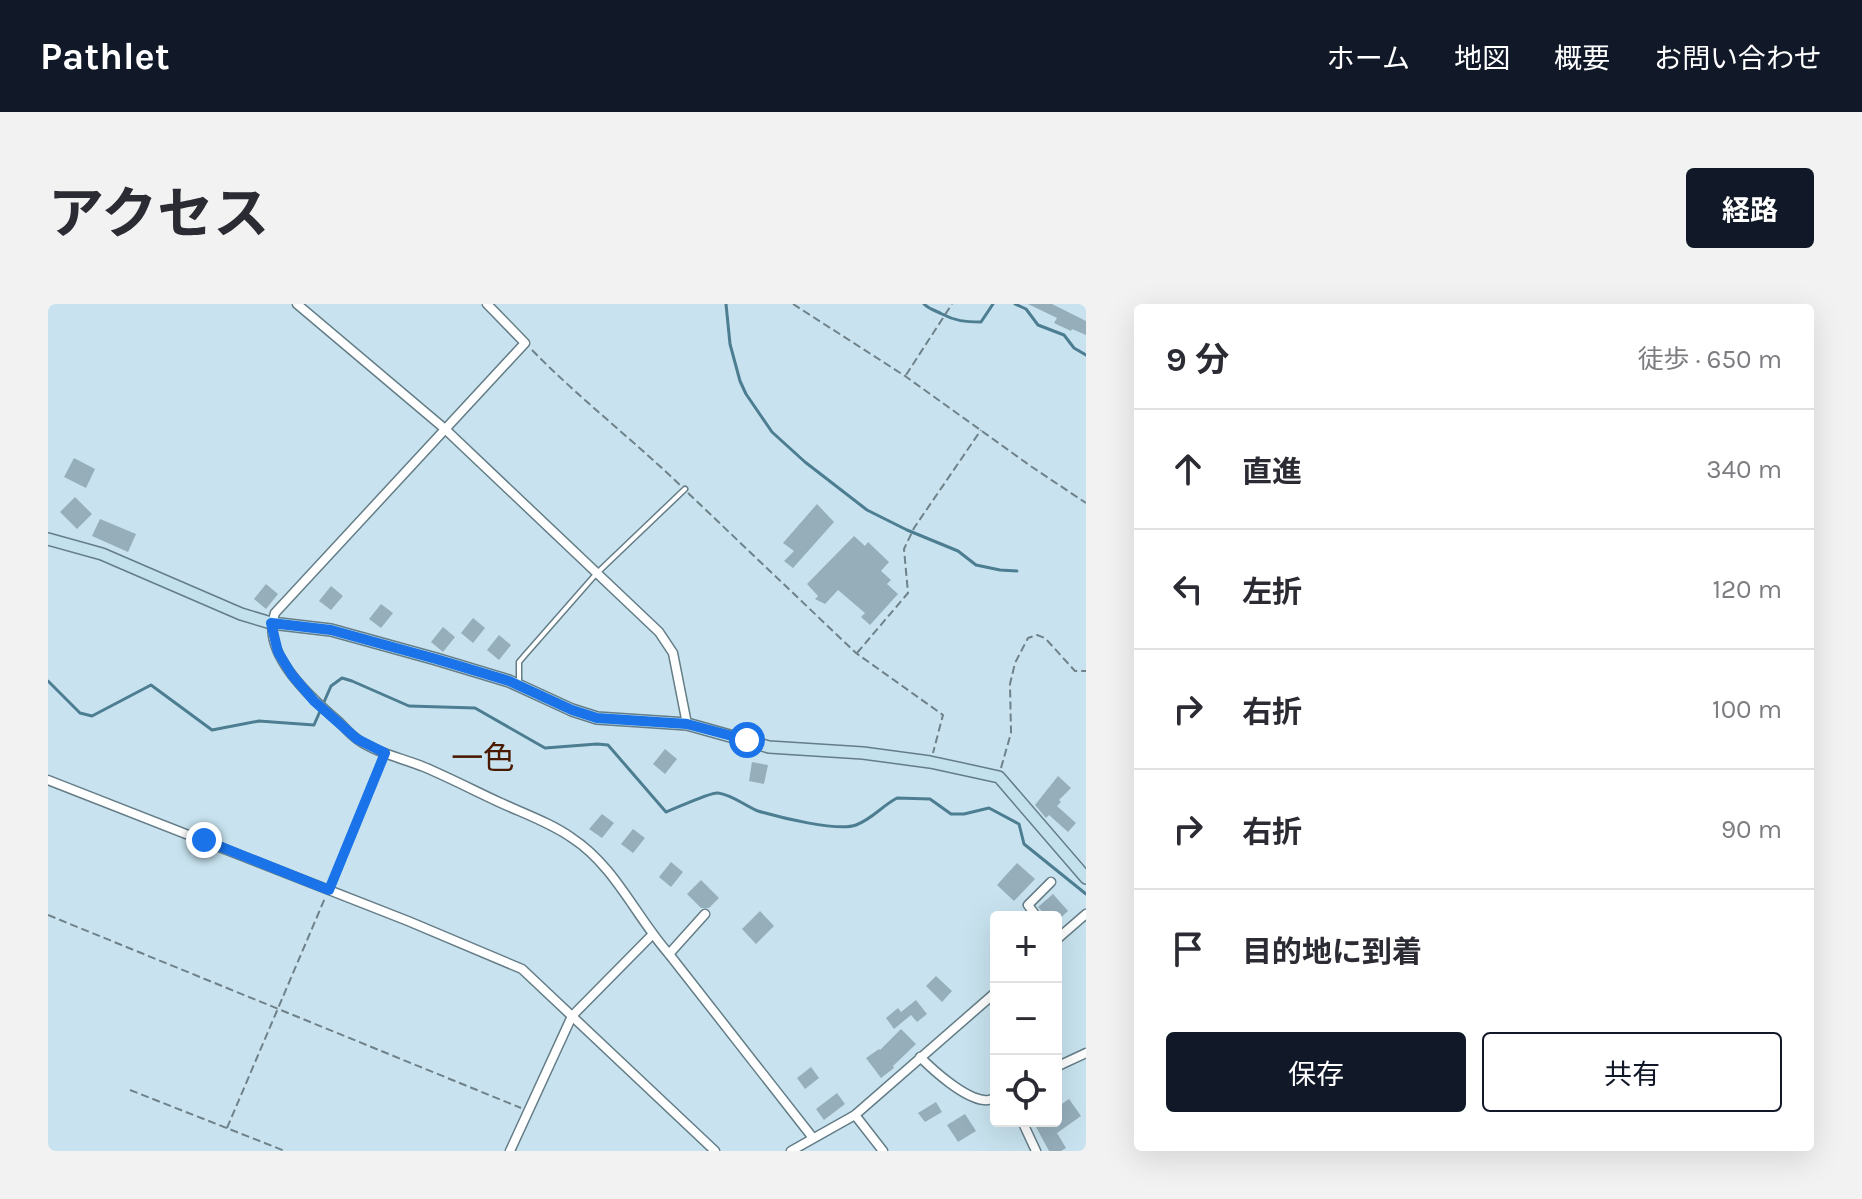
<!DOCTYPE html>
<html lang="ja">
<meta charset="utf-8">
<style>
body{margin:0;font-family:Karla,"Noto Sans JP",sans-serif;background:#f2f2f3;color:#2b2b33}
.controls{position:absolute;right:24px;bottom:24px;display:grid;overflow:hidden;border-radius:8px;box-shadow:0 8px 32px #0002}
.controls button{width:72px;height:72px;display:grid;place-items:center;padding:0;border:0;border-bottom:2px solid #e1e1e2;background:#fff;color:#2b2b33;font:40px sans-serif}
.stop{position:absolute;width:24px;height:24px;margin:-18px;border:6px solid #1a73e8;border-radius:50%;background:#fff}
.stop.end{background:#1a73e8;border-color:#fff;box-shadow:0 2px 8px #0008}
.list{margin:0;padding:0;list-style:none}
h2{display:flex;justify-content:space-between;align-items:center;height:104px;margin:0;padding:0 32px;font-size:34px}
h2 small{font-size:26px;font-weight:400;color:#7c7c81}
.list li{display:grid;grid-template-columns:52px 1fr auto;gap:24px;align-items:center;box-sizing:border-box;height:120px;padding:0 32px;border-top:2px solid #e1e1e2}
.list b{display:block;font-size:30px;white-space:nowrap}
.list em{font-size:26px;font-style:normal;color:#7c7c81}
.actions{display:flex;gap:16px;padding:24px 32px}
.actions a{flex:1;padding:18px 0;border:2px solid #111827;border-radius:8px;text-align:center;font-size:28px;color:#111827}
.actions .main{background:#111827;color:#fff}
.icon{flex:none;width:44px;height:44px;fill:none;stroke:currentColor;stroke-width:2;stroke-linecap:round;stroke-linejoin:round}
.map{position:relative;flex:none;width:1038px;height:847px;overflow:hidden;border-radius:8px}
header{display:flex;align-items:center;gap:48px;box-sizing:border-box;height:112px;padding:0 40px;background:#111827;color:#fff}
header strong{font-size:38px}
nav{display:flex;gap:44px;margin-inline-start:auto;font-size:28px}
.intro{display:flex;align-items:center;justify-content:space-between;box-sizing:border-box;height:192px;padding:0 48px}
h1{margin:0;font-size:56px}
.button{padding:20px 36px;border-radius:8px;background:#111827;color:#fff;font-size:28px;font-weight:700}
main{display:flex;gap:48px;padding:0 48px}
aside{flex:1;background:#fff;border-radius:8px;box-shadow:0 8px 32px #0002}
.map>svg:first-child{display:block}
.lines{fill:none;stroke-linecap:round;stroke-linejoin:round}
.stream{stroke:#4d7d91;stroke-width:3}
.building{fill:#95aeba}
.lane-casing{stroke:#647d87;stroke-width:7}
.street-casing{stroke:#647d87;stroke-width:11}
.secondary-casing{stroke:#647d87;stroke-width:14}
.path{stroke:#6f8189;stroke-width:2;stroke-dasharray:8 4;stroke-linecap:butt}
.lane{stroke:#fff;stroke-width:4}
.street{stroke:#fff;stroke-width:8}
.secondary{stroke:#c2e1ec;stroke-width:11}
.route{stroke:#1a73e8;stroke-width:10}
.labels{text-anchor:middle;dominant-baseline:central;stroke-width:8;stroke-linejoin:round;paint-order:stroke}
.quarter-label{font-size:32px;fill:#491a00;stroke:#c8e3ef}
</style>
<header>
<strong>Pathlet</strong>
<nav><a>ホーム</a><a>地図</a><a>概要</a><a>お問い合わせ</a></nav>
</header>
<div class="intro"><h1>アクセス</h1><a class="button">経路</a></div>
<main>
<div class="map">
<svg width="1038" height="847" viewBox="0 0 1038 847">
<rect width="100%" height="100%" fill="#c8e3ef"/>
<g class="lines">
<g class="stream">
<polyline points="678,0 682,40 692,77 698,90 724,128 757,158 819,206 859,226 910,247 928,261 952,266 969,267"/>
<path d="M 876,0 C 882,6 887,6 894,10 C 907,17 917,18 933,18 L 945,0"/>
<polyline points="967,0 978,5 990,21 1016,31 1026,44 1038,51"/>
<path d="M 0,377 L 32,409 L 44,412 L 103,381 L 164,426 L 211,417 L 266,421 L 283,382 L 294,374 L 304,377 L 361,402 L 427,404 L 497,444 L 549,440 L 560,441 L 618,508 C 629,504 662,488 670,489 C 685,491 697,502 710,507 C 730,513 790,528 808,521 C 824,515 834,502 849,494 L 882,495 L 903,510 L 916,510 L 941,504 L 971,520 L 976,540 L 1038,590"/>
</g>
</g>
<g class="building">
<polygon points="980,0 1004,0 1038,17 1038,31 1024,25 1023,27 1006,19 1009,14"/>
<polygon points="26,154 47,165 38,184 16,173"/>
<polygon points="27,193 44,210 29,225 12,208"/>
<polygon points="769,200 786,218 745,264 736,257 746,247 735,239"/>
<polygon points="52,215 88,230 80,248 44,232"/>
<polygon points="806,232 817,242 820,238 841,258 833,267 843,276 839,280 850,290 822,321 813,313 817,309 790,286 777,300 767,295 770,292 759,280"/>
<polygon points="218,280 230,290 218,305 206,295"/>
<polygon points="283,282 295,292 283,306 271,297"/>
<polygon points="333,300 345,309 333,324 321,315"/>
<polygon points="425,314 437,324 425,339 413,329"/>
<polygon points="395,323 407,333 395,348 383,338"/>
<polygon points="451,331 463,341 451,356 439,346"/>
<polygon points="617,445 629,455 617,470 605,460"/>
<polygon points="704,458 720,461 716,480 701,477"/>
<polygon points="1010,472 1023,484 1011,496 1013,498 1009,502 1028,519 1020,528 1001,511 998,514 987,501"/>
<polygon points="554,510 566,519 554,534 541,525"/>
<polygon points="585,525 597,534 585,549 573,540"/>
<polygon points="623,558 635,568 623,583 611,573"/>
<polygon points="969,559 987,575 966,597 949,581"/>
<polygon points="653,576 671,594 661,604 653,604 639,590"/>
<polygon points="1005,590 1020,607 1008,618 1008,613 999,613 990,603"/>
<polygon points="712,607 726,622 708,640 694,625"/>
<polygon points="888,672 904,687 894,698 878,682"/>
<polygon points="868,696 879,710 869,718 863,711 846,725 838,714 850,704 853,708"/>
<polygon points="853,725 868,740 845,762 846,764 833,774 818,754 831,745 832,746"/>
<polygon points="763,763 771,774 757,785 749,774"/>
<polygon points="789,789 797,800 776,816 768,805"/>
<polygon points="1021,795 1033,812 1009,829 1018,844 1013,847 1001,847 987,821 994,817 1008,817 1008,804"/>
<polygon points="888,798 894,808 877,818 870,809"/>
<polygon points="917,810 928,827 910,838 899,821"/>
</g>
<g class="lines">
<g class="lane-casing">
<polyline id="lane" points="471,379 471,358 477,351 548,270 637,185"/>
</g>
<g class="street-casing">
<g id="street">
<polyline points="249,0 397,125 611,328 625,349 639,420"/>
<path d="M 439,0 L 477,39 L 227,309 C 212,349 264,395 291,418 C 297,424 302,430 309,435 C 328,449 354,454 376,463 C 402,474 427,487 453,499 C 477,510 503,519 524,534 C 567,562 588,613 621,650 L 765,834"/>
<polyline points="0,476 360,617 474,665 667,847"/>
<polyline points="989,613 980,601 1003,578"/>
<polyline points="1008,636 1038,610"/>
<polyline points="621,650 657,610"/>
<path d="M 872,753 C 886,767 916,794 936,796 C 939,797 945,795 948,794"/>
<polyline points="1008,763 1038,749"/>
<polyline points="807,811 835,847"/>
<polyline points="974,817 988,847"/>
<polyline points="462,847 524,712 604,631"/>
<polyline points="743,847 807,811 948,688"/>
</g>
</g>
<g class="secondary-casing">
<polyline id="secondary" points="0,235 54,250 193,310 223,319 283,326 388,355 461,377 524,406 549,414 639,420 721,443 815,449 882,458 951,473 1038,574"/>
</g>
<g class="path">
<polyline points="745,0 857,72 984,163 1038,199"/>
<path d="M 484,46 C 531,94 584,135 633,182"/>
<polyline points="858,71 904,0"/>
<polyline points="640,189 808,349 895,411 885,449"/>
<polyline points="809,349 860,289 856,245 866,224 933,126"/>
<polyline points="953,464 963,429 962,380 967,359 980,334 989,331 997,334 1027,367 1038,367"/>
<polyline points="284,577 333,457"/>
<polyline points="0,611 473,804"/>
<polyline points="82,786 237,847"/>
<polyline points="179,824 277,594"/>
</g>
<use href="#lane" class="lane"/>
<use href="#street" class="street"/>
<use href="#secondary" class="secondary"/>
</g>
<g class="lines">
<polyline class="route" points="156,536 281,586 337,449 309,435 266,397 244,371 230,348 223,319 283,326 388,355 461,377 524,406 549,414 639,420 699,436"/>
</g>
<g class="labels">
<g class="quarter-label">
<text x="435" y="454">一色</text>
</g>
</g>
</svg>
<div class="controls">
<button>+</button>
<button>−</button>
<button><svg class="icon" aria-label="locate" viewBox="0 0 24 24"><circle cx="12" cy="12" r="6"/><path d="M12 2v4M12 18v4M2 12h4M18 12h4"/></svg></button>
</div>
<div class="stop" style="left:699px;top:436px"></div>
<div class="stop end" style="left:156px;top:536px"></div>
</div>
<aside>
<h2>9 分<small>徒歩 · 650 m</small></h2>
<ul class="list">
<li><svg class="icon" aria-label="ahead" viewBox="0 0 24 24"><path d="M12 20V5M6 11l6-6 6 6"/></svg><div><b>直進</b></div><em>340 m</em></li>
<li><svg class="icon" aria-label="left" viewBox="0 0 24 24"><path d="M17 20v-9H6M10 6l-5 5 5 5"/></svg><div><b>左折</b></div><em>120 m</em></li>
<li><svg class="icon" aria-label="right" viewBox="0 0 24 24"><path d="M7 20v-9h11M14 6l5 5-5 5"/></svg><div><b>右折</b></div><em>100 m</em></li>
<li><svg class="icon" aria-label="right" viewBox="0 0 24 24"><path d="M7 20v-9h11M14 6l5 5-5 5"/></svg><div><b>右折</b></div><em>90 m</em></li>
<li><svg class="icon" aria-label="arrive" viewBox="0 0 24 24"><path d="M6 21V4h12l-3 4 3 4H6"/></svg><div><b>目的地に到着</b></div></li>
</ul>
<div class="actions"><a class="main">保存</a><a>共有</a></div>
</aside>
</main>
